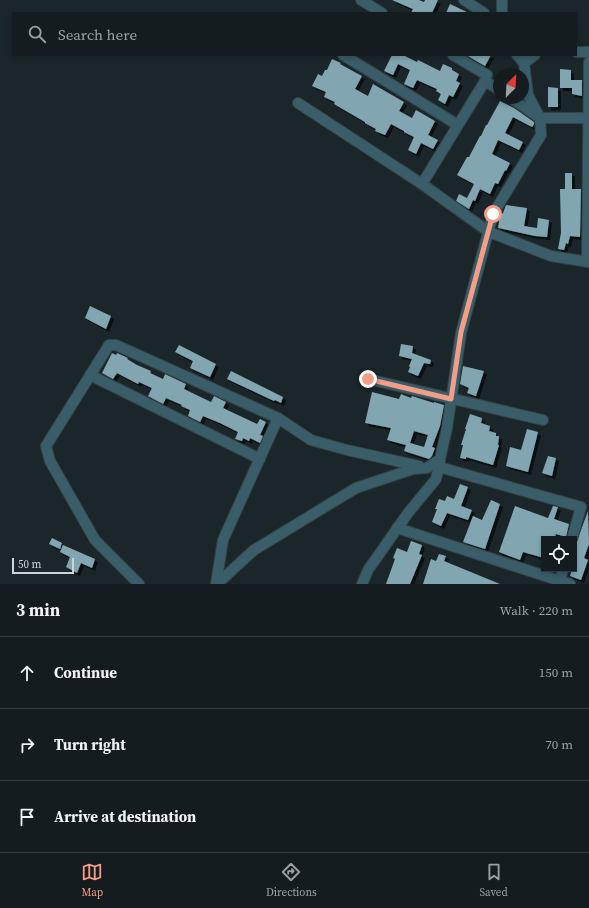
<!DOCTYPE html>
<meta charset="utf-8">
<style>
body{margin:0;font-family:"Source Serif 4",serif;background:#21292d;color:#f1f3f6}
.controls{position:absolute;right:12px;bottom:12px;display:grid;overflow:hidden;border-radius:0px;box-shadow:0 2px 6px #0003}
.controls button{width:36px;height:36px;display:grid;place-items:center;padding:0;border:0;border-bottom:1px solid #333a3e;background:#141c20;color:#f1f3f6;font:20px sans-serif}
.compass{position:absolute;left:493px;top:68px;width:36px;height:36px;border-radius:50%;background:#141c20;box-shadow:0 2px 6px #0003;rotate:24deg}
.scale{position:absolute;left:12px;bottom:10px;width:62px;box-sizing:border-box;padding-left:4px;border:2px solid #cdd4d6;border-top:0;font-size:11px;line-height:14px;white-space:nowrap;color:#cdd4d6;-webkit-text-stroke:3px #1b262a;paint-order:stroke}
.stop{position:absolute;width:12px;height:12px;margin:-9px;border:3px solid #f49e87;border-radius:50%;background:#fff}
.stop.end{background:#f49e87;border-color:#fff;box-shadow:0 1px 4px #0008}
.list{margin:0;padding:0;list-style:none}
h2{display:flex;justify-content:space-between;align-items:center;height:52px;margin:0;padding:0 16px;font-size:17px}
h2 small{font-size:13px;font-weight:400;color:#9da1a5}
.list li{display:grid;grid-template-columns:26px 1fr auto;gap:12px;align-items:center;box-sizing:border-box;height:72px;padding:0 16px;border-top:1px solid #333a3e}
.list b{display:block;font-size:15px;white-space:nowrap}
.list em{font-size:13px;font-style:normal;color:#9da1a5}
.icon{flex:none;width:22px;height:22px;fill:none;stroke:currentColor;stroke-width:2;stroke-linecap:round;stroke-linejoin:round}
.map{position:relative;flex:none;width:589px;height:584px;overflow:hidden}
.search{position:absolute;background:#141c20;box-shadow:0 2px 6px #0003;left:12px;right:12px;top:12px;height:44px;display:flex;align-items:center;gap:10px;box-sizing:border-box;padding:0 14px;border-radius:0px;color:#9da1a5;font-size:15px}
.sheet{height:268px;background:#141c20}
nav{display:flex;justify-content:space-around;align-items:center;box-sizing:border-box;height:56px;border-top:1px solid #333a3e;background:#141c20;font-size:11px;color:#9da1a5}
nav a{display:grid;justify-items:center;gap:2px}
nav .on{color:#f49e87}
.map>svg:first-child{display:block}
.building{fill:#81a6b2;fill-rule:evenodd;filter:url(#shadow)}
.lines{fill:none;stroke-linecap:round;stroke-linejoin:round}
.minor-casing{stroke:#374246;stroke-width:12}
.minor{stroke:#395e6a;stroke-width:10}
.route{stroke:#f49e87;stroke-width:5}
</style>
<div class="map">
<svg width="589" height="584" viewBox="0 0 589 584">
<defs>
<filter id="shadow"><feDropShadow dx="3" dy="3" stdDeviation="0" flood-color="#0009"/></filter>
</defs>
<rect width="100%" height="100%" fill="#1b262a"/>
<g class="building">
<polygon points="392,0 419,0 424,2 425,0 438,0 432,13 411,13 413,9"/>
<polygon points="450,4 469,13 446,13"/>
<polygon points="392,55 403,55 417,62 418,60 440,71 443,64 452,68 452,70 459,74 456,81 460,83 453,97 449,95 445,104 438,100 441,94 436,91 437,89 417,80 413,88 404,84 410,70 398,64 393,75 384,71"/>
<polygon points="466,55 491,55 485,66"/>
<polygon points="332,59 341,63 340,64 362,76 355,89 368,96 373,84 404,102 399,111 412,118 416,110 435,121 428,135 438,140 433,149 421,143 416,154 408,150 414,137 404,132 404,131 391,124 385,135 375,131 376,129 365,123 365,122 334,104 335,102 324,97 326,92 312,86 318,74 322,76 325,70 327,70"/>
<polygon points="560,69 571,70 571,80 582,80 582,96 572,94 572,88 560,88"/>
<polygon points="548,87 558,88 558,107 548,107"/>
<polygon points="500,101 514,108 534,122 534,124 532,127 513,117 505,133 523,142 519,150 498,140 492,154 510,163 506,171 505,170 498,184 495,183 490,194 480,189 475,201 473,200 469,209 456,201 459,194 467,198 474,184 457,175 467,157 469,157 480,136 481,136 486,125 487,125"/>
<polygon points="565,173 572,173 572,189 581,189 580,237 570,236 568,244 566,243 564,250 558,249 561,233 560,189 565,189"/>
<polygon points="506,205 527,208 524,226 537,228 538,218 549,220 547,237 535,236 498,228 500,215 503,213"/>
<polygon points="90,306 111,316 106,329 85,318"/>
<polygon points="401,344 413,346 412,353 431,360 430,364 424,363 418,376 408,372 410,367 409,366 412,359 399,356"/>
<polygon points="179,345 216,364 210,377 190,368 193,361 175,352"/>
<polygon points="112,353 116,355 117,353 128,358 127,359 137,365 151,371 150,373 163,379 165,374 186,384 184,389 211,402 214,396 226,402 223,408 257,424 260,419 266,422 260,435 263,436 260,443 250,438 249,441 243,438 242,441 235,439 238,432 220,423 203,416 200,422 188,416 190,410 181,406 182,405 166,398 163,404 148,396 152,388 139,382 138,384 117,373 113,379 102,373"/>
<polygon points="463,366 484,371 476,396 467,393 469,388 460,384"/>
<polygon points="231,371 283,397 281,403 275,400 274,401 227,379"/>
<path d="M 372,392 L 399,399 L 401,394 L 411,398 L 412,396 L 434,403 L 434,402 L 444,405 L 440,426 L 432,447 L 435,448 L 432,456 L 429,459 L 404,451 L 406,445 L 387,440 L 391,428 L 365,423 ZM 414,431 L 428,435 L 424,447 L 410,443 Z"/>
<polygon points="470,414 482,418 481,423 490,426 489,431 496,433 496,436 499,436 498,445 499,445 493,465 466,457 466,459 460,458 463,445 461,445 466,429 465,429"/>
<polygon points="527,429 538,432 528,472 506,466 510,447 521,450"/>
<polygon points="548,456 556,458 552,476 542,473"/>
<polygon points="460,484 468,487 461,506 472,510 468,520 447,513 441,526 432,522 437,509 435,509 439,499 445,501 447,496 454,499"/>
<polygon points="491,500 500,504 485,549 463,542 473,516 482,520"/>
<polygon points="515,506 548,518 553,506 558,507 554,519 569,524 566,537 556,534 554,539 544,539 544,558 523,552 520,560 499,552"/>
<polygon points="588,511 589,544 584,558 588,560 581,580 570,576 572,569 574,569 574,563 577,554 574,553 574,549"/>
<polygon points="52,538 62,543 60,549 49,544"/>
<polygon points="411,541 422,545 419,554 422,555 410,584 386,584 395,559 393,558 397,548 407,552"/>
<polygon points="63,545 95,559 92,568 81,563 77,573 66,567 70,557 60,552"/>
<polygon points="439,554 446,556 444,561 500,584 423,584 431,559 436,561"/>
</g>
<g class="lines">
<g class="minor-casing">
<g id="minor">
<polyline points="361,0 382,13"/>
<polyline points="464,0 484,13"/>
<polyline points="502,0 502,13"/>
<polyline points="576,52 589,52"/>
<polyline points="343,55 458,125"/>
<polyline points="453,55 487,75 485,81 499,90"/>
<polyline points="517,55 524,63"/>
<polyline points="511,98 540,118 589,118"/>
<polyline points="298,103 422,184 489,232 551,256 589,262"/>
<polyline points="422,184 485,81"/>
<polyline points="587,262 589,62"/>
<polyline points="90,375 260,459"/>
<polyline points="368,379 543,420"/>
<polyline points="439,467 581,507 572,539"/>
<polyline points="397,528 570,584"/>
<polyline points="560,581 563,569"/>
<polyline points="139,584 95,540 50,461 46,446 109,345 116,345 278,418 311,440 347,450 419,466"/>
<polyline points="216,584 223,540 278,418"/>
<polyline points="217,584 254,550 356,488 413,469 427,468 440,459 447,428 461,333 493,214 541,135 540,118 528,95 524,63 535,55"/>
<polyline points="362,584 368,570 408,513 436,479 440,461"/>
</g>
</g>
<use href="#minor" class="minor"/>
</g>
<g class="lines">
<polyline class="route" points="368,379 451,399 461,332 493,214"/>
</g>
</svg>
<div class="controls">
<button><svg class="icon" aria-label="locate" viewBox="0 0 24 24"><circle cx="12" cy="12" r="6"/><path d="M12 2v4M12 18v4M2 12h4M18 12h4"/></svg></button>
</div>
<svg class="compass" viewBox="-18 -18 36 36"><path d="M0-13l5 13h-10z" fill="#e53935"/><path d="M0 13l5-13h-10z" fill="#9da1a5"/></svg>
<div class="scale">50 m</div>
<div class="stop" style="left:493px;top:214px"></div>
<div class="stop end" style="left:368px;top:379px"></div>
<div class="search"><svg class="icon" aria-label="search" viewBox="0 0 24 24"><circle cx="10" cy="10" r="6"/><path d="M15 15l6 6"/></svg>Search here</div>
</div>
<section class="sheet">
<h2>3 min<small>Walk · 220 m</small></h2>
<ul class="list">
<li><svg class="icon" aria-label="ahead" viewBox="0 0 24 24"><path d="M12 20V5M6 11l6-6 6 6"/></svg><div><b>Continue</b></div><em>150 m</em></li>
<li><svg class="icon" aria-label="right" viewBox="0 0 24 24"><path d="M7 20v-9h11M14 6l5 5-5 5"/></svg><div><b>Turn right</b></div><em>70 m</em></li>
<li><svg class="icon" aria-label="arrive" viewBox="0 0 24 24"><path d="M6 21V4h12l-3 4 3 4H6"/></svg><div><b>Arrive at destination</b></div></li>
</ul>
</section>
<nav>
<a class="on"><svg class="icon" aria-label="map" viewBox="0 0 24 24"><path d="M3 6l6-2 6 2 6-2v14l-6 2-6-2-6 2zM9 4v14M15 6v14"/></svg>Map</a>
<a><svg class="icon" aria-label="directions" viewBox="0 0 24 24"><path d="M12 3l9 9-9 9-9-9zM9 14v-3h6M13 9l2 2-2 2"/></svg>Directions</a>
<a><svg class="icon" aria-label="saved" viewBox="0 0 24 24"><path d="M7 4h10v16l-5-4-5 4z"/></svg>Saved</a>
</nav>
